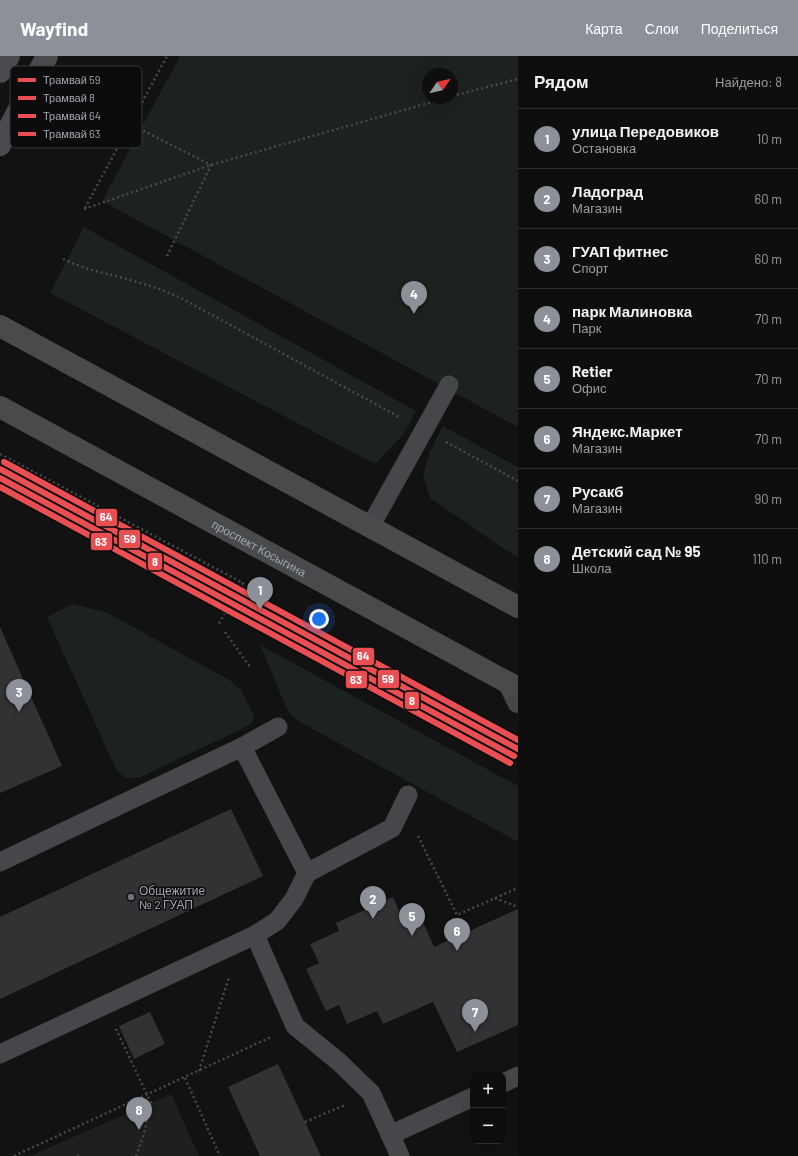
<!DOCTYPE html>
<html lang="ru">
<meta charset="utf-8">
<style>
body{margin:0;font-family:Barlow,sans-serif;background:#1c1c1c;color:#f1f3f6}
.controls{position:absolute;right:12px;bottom:12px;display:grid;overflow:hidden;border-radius:8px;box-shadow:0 4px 16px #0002}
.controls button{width:36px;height:36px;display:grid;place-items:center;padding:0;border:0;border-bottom:1px solid #2e2e2e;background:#0e0e0e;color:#f1f3f6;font:20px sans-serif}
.compass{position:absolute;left:422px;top:12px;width:36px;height:36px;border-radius:50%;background:#0e0e0e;box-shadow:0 4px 16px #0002;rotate:56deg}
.you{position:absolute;left:319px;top:563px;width:14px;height:14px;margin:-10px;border:3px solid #fff;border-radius:50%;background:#1a73e8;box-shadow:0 0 0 6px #1a73e833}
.badge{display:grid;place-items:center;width:26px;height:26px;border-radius:50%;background:#8c9099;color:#fff;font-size:13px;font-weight:700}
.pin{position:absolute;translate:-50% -33px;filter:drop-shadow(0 1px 2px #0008)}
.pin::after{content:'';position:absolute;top:21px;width:14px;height:12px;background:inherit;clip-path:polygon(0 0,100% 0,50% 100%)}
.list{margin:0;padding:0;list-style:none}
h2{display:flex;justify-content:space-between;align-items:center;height:52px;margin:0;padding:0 16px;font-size:17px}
h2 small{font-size:13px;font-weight:400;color:#9b9c9e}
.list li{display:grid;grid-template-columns:26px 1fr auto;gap:12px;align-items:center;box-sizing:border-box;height:60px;padding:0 16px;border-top:1px solid #2e2e2e}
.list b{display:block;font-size:15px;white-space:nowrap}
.list p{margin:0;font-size:13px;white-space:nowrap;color:#9b9c9e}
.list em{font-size:13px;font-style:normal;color:#9b9c9e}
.map{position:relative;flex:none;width:518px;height:1100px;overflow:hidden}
header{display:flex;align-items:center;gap:24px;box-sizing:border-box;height:56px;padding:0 20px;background:#8c9099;color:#fff}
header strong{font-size:19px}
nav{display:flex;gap:22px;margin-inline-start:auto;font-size:14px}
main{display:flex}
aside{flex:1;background:#0e0e0e}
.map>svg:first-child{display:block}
.built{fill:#1f1f20}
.green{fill:#1c221d;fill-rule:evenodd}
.building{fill:#323235}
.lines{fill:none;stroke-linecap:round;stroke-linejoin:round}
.path{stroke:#48494c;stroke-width:2.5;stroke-dasharray:2 3;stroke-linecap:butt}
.service{stroke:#46474a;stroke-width:19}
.minor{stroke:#46474a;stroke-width:22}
.secondary{stroke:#4a4b4e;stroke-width:22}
.primary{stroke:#484a4c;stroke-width:22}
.tram-1-casing{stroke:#0c0c0d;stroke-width:9}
.tram-2-casing{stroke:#0c0c0d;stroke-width:9}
.tram-3-casing{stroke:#0c0c0d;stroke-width:9}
.tram-4-casing{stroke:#0c0c0d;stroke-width:9}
.tram-1{stroke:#e94f52;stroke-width:6}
.tram-2{stroke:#e94f52;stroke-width:6}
.tram-3{stroke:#e94f52;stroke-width:6}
.tram-4{stroke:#e94f52;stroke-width:6}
.poi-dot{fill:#70737b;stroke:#0c0c0d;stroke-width:1.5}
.labels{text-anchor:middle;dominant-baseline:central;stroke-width:3;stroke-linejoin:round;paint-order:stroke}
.street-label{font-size:12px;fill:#a3a7b3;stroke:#0c0c0d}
.poi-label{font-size:12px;fill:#a3a7b3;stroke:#0c0c0d;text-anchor:start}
.key{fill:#0c0c0d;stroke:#393a3f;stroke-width:1}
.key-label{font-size:11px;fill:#a3a7b3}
.line-badge{stroke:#0c0c0d;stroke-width:1.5}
.badge-label{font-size:11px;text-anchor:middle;font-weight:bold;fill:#fff}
</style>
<header>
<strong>Wayfind</strong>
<nav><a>Карта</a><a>Слои</a><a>Поделиться</a></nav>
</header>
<main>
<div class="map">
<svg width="518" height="1100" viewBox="0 0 518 1100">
<rect width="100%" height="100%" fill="#121212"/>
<polygon class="built" points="171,1038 199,1100 30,1100 151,1047"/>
<g class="green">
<path d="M 180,0 L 518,0 L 518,371 L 102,145 ZM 428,18 L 452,18 L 452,42 L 428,42 Z"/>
<polygon points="84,171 416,355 403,379 375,408 50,237"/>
<polygon points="443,370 518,411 518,501 504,493 430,442 423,420 430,395"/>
<path d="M 72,548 L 106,556 L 231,625 L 241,634 L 254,659 L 253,665 L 248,670 L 141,721 C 126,724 122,722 114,709 L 47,561 Z"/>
<polygon points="260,589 518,730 518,786 300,666 291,659 286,651"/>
</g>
<g class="building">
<polygon points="0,571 62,710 0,737"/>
<polygon points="231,753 263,820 0,943 0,861"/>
<polygon points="393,841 404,866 420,859 434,891 518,853 518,969 457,996 433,946 383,968 377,955 347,968 339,949 326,955 306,913 319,907 310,888 339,875 336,867"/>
<polygon points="150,956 165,988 134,1003 119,970"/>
<polygon points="278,1008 305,1066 321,1100 260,1100 228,1031"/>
</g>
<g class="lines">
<g class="path">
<polyline points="452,40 518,23"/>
<polyline points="130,68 211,109 167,200"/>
<polyline points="85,152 167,0"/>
<polyline points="84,153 211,109 446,42"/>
<path d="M 63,203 C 77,210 92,214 107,218 C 132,224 157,231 181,242 L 401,362"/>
<polyline points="446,386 518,425"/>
<polyline points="0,398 243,527 218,569"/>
<polyline points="225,576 250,611"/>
<polyline points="418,780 457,859 518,832"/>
<polyline points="495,842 518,851"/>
<polyline points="116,973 151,1047 144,1078 136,1100"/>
<polyline points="199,1015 229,921"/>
<polyline points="185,1022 220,1100"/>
<polyline points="305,1066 345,1049"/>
<polyline points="14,1100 271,981"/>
<polyline points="77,1100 80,1100"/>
</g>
<g class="service">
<polyline points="370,471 449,329"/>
<polyline points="242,691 307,817"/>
<polyline points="0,806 242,691 278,671"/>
<polyline points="255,879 295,970 339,1006 371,1037 400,1100"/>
<polyline points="0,998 255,879 277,865 294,843 307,817 392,772 408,739"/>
<polyline points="503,1027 518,1020"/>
<polyline points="390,1079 473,1041"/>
</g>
<polyline class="minor" points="509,627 518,646"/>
<g class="secondary">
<polyline points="0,16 9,0"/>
<polyline points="0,89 47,0"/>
</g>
<g class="primary">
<polyline points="0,270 518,551"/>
<path id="s1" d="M 0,351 L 518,632"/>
</g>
<g class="tram-1-casing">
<polyline id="tram-1" points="0,413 518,693"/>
</g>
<g class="tram-2-casing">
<polyline id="tram-2" points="0,422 514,700"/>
</g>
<g class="tram-3-casing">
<polyline id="tram-3" points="4,406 518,684"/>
</g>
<g class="tram-4-casing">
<polyline id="tram-4" points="0,431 510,707"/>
</g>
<use href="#tram-1" class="tram-1"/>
<use href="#tram-2" class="tram-2"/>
<use href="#tram-3" class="tram-3"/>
<use href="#tram-4" class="tram-4"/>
</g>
<circle class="poi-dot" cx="131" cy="841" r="4"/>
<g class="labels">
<g class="street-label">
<text stroke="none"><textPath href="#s1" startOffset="295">проспект Косыгина</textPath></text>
</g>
<g class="poi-label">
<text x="139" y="834">Общежитие<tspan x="139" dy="14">№ 2 ГУАП</tspan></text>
</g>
</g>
<rect x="10" y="10" width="132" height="82" rx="6" class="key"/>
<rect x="18" y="22" width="18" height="4" fill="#e94f52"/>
<rect x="18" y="40" width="18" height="4" fill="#e94f52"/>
<rect x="18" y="58" width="18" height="4" fill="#e94f52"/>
<rect x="18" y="76" width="18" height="4" fill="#e94f52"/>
<g class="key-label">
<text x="43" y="28">Трамвай 59</text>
<text x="43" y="46">Трамвай 8</text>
<text x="43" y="64">Трамвай 64</text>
<text x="43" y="82">Трамвай 63</text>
</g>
<g class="line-badge">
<rect x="95" y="452" width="23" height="19" rx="4" fill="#e94f52"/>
<rect x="118" y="473" width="23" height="20" rx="4" fill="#e94f52"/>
<rect x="90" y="476" width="23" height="19" rx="4" fill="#e94f52"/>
<rect x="147" y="496" width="16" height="19" rx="4" fill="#e94f52"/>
<rect x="352" y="591" width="23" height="19" rx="4" fill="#e94f52"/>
<rect x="377" y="613" width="23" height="20" rx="4" fill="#e94f52"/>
<rect x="345" y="614" width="23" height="19" rx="4" fill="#e94f52"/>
<rect x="404" y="635" width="16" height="19" rx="4" fill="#e94f52"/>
</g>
<g class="badge-label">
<text x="106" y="465">64</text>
<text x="130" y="487">59</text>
<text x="101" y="490">63</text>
<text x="155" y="510">8</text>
<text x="363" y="604">64</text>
<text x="388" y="627">59</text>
<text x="356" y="628">63</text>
<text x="412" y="649">8</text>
</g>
</svg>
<div class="controls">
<button>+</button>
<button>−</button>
</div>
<svg class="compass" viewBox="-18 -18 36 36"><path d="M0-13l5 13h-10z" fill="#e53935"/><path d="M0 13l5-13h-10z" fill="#9b9c9e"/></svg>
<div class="you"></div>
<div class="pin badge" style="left:260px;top:554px">1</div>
<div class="pin badge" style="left:373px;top:863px">2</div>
<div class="pin badge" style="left:19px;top:656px">3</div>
<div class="pin badge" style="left:414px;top:258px">4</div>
<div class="pin badge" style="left:412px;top:880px">5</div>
<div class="pin badge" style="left:457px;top:895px">6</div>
<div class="pin badge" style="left:475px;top:976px">7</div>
<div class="pin badge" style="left:139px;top:1074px">8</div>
</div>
<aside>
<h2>Рядом<small>Найдено: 8</small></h2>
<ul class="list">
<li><span class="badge">1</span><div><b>улица Передовиков</b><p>Остановка</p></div><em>10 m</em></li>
<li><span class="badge">2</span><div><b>Ладоград</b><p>Магазин</p></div><em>60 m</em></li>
<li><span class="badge">3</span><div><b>ГУАП фитнес</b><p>Спорт</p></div><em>60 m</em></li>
<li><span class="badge">4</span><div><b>парк Малиновка</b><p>Парк</p></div><em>70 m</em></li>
<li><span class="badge">5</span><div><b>Retier</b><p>Офис</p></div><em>70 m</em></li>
<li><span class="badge">6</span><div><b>Яндекс.Маркет</b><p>Магазин</p></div><em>70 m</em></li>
<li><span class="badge">7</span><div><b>Русакб</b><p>Магазин</p></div><em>90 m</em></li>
<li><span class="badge">8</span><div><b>Детский сад № 95</b><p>Школа</p></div><em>110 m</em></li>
</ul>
</aside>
</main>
